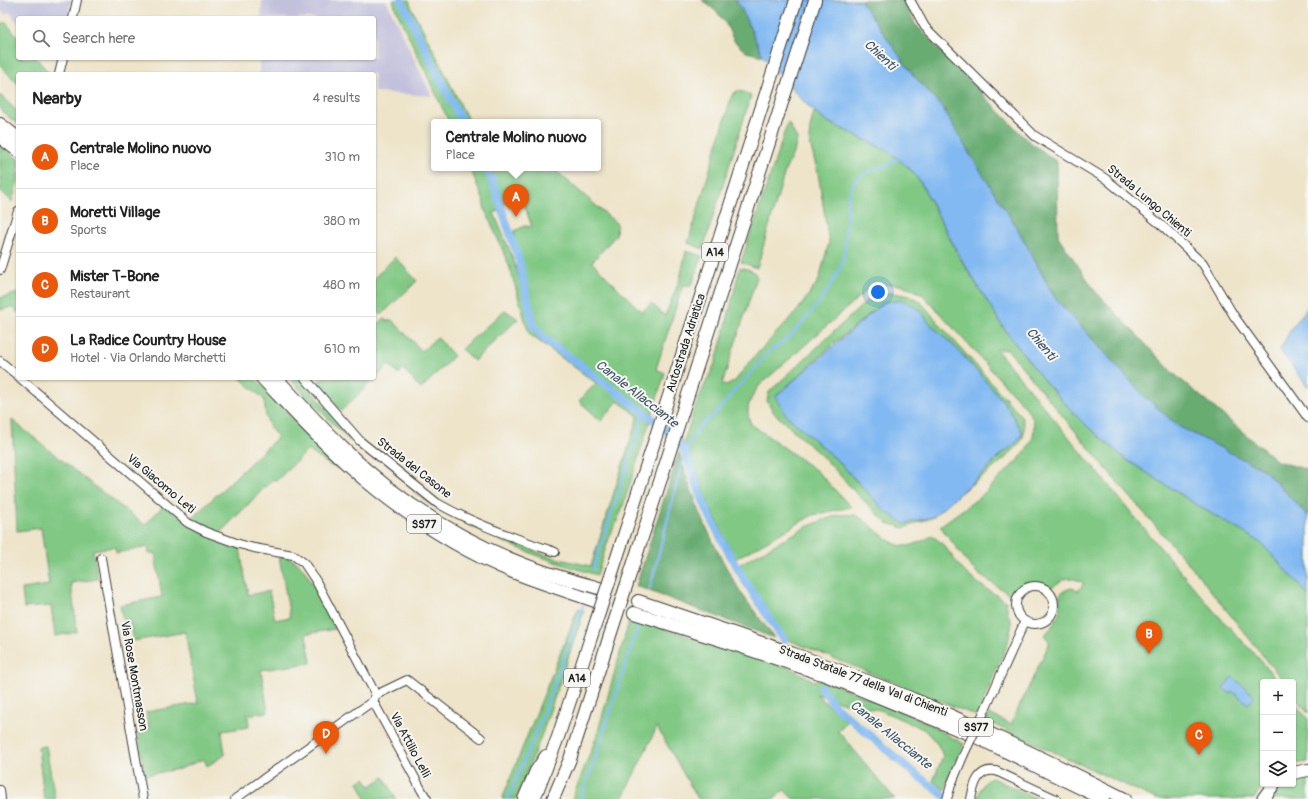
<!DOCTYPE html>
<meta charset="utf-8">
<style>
body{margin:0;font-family:Pangolin,sans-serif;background:#f6f6f6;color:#222}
.controls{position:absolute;right:12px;bottom:12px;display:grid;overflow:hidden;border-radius:4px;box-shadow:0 1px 3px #0004}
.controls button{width:36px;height:36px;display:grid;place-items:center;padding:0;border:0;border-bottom:1px solid #e0e0e0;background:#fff;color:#222;font:20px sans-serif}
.you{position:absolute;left:878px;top:292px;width:14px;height:14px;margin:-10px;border:3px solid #fff;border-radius:50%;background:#1a73e8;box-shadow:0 0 0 6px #1a73e833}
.badge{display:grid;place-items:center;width:26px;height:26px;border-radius:50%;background:#ea580c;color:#fff;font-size:13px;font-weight:700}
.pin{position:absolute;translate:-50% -33px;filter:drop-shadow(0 1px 2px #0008)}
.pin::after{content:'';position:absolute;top:21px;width:14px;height:12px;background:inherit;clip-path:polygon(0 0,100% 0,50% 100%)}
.popup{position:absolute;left:431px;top:119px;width:170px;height:52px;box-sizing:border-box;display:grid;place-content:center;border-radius:4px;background:#fff;filter:drop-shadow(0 1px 3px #0005);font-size:13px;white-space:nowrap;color:#767676}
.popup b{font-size:15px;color:#222}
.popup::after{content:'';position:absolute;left:50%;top:100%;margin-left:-8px;border:8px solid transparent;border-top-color:#fff}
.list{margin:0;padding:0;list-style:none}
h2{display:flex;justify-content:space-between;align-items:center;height:52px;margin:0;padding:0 16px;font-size:17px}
h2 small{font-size:13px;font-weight:400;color:#767676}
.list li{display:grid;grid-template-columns:26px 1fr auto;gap:12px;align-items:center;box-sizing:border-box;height:64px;padding:0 16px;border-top:1px solid #e0e0e0}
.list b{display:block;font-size:15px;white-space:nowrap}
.list p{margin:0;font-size:13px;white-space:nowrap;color:#767676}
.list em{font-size:13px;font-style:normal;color:#767676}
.icon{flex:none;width:22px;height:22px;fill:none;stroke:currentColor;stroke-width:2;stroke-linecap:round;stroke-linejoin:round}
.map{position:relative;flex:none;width:1308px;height:799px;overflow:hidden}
.search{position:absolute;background:#fff;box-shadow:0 1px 3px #0004;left:16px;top:16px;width:360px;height:44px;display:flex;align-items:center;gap:10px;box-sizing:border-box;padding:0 14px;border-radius:4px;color:#767676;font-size:15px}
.panel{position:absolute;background:#fff;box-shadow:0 1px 3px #0004;left:16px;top:72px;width:360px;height:308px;border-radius:4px}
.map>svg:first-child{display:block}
.industrial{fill:#c2c1dc}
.green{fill:#80c884;stroke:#4e7250;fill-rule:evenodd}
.forest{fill:#68ac72;stroke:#426447}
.water{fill:#82b9f2;stroke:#4f6a87}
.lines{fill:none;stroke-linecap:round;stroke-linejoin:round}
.stream{stroke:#82b9f2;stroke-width:2.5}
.canal{stroke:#82b9f2;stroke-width:8}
.highway-tunnel{stroke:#c4bca7;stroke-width:12;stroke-dasharray:12 6;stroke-linecap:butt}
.minor-casing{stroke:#3c3a36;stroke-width:10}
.highway-casing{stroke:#3c3a36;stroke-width:14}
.minor{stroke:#fff;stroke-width:8}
.highway{stroke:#fff;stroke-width:12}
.minor-bridge-casing{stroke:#3c3a36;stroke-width:10;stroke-linecap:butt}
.highway-bridge-casing{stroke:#3c3a36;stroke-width:14;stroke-linecap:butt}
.minor-bridge{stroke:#fff;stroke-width:8}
.highway-bridge{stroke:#fff;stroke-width:12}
.labels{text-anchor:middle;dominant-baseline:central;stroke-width:4;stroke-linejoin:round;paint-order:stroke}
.shield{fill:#f6f6f2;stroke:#5d5d5c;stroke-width:1}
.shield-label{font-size:11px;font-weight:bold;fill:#1c1c1c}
.street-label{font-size:12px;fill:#1c1c1c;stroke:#f6f6f2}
.water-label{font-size:13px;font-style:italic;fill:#405367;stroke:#f6f6f2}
</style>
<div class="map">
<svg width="1308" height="799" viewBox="0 0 1308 799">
<rect width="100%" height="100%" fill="#f6f6f2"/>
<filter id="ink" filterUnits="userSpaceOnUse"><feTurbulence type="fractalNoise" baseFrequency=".025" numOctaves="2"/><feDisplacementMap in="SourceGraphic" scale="8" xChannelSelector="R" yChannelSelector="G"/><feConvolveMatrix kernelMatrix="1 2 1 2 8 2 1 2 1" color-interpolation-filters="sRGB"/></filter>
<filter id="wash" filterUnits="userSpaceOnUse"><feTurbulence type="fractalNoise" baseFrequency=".012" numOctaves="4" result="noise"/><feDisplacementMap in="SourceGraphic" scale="16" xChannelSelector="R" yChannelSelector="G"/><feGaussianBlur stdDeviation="0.9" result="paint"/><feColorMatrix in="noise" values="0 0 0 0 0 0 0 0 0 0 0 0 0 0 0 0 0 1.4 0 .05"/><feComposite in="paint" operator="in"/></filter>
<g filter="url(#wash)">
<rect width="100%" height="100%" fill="#eee4ca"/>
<g class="industrial">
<polygon points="0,0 71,0 67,18 18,18 18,23 9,12 5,15 0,9"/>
<polygon points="262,0 386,0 432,96 374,92 374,74 259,74 259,58 374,58 374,18 261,18"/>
</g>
<g class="green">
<polygon points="393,0 409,0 412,9 433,49 469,122 449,122 396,10"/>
<polygon points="5,22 18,37 18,58 36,58 50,74 18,74 18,84 0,65 0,25"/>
<polygon points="737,91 744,92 751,96 703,249 688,243 732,95"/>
<polygon points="0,95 18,112 18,124 0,110"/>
<path d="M 814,112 L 824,120 L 890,152 L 911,170 L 921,183 L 960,258 L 1005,330 L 1042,378 L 1080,420 L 1124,458 L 1200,507 L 1260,542 L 1302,587 L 1308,596 L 1308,713 L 1293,694 L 1293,682 L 1284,682 L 1199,576 L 1118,483 L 1008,350 L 996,349 L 1158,545 L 1213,610 L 1264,664 L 1278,682 L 1263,682 L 1263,784 L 1254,799 L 1156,799 L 986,721 L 989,714 L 1011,724 L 1049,644 L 1049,641 L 1044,635 L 1052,627 C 1052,621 1058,619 1059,613 C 1061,600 1054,592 1072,588 L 1078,591 L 1084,583 C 1068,575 1065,578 1051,588 C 1033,577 1025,583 1009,594 L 978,574 L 971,567 L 940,526 L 980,497 L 1021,457 L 1029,446 L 1033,437 L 1034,428 L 1033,419 L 1027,409 L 923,295 C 903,283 888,280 866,291 L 759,386 C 750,399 744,409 751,424 L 817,471 L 851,507 L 813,515 L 735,559 L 707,501 L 688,449 L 683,444 L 697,402 L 716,361 L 726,325 L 740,267 L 753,271 L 757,277 L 722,384 L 728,385 L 735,381 L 753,358 L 798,310 L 819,280 L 829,242 L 818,173 L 809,140 L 810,128 Z"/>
<polygon points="788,122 797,139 795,149 785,171 757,268 741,262"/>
<polygon points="0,145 18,159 18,181 12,202 0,190"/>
<path d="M 470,168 L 492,168 L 494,173 L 503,168 L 553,168 L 617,224 L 616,235 L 592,262 L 642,312 L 651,303 L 665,316 L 680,279 L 686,251 L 702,256 L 692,285 L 683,285 L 656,369 L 665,373 L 621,512 L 609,538 L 597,575 C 552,562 513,548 472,526 C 451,516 432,506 414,492 C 456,518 502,539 549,556 C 563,560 577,563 591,566 L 638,416 L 618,401 L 601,421 L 579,401 L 596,383 L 529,334 L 509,265 L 488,216 L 485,211 L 483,199 ZM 523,201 L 532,227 L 525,226 L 514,231 L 517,248 L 529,291 L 525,296 L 513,259 L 494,213 L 505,208 L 504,204 L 508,202 L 510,206 Z"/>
<polygon points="395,257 417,281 381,315 374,307 374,278"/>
<polygon points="18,293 18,313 12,307 0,310 0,298"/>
<path d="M 883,293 L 893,293 L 910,296 L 921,302 L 942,327 L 1022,417 C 1024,425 1026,434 1021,441 C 1008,460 974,482 956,496 L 986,470 L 1023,433 L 1004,402 L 958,350 L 929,323 L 921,311 L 884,302 L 832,345 L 776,396 L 786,415 L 838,461 L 861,486 L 904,524 L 933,517 L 904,528 L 887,523 L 855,492 L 826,460 L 774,413 L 767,401 L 769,392 L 870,298 Z"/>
<polygon points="505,310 518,319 474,361 461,349"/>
<polygon points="384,318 387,321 392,320 422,351 437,337 454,356 421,389 403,369 398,374 389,365 341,411 317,383 323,378 374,378 374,329"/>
<path d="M 240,378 L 253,378 L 261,384 L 338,468 L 331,466 L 308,450 L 276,481 L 273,479 L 218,535 L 189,521 L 278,437 C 265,424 266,416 264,399 Z"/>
<polygon points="289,378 300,378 343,427 350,441"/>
<path d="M 12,420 L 89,482 L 145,525 L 163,506 L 240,548 L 248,595 L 269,591 L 275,620 L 290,617 L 279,556 C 283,557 287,557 291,559 C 309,566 326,611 335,629 L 306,634 L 311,663 L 261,670 L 268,712 L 248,715 L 249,727 L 222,731 L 225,755 L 207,766 L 204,759 L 179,769 L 145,775 L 138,734 L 149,729 L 146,712 L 198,703 L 185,632 L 133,641 L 129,620 L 123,620 L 120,605 L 162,597 L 155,553 L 149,554 L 148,547 L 116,553 L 115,547 L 93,550 L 98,579 L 71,583 L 77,632 L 55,636 L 51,606 L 24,608 L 22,589 L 49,585 L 41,528 L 17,531 Z"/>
<path d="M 838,515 C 845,515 853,513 859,517 C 873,524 889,547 906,546 C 913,546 926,539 932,536 C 947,544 952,559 963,570 C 975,583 991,592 1006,601 L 1008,614 L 1012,623 L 1008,643 L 977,716 L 786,639 L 738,565 L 808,526 Z"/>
<polygon points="578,609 584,611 542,734 516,799 502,799"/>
<path d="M 630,618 L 790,668 L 814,681 L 822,679 L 926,722 L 945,734 L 964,744 C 957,759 948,774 945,790 L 933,781 L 943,756 L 938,745 L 925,730 L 880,710 L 848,704 L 816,694 L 847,721 L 838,731 L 895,799 L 793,799 L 784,790 L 773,799 L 698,799 L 657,727 L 622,799 L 572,799 L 596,738 Z"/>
<polygon points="1293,701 1308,719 1308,762 1293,764"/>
<polygon points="46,746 55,799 44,799 38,747"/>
<polygon points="384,777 396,799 366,799 358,782 365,778 370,786"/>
<path d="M 992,778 L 1037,799 L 978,799 C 979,791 983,780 992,778 Z"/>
<path d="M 1300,780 L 1308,780 L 1308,799 L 1272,799 C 1276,792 1284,784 1293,784 L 1293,782 Z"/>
</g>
<g class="forest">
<polygon points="702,0 736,0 741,8 763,56 746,52 734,41 726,24 717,12"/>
<polygon points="860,0 904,0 915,24 1026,139 1057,162 1058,236 1095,291 1172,372 1277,461 1308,470 1308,516 1264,470 1178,426 1143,395 1055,298 1017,228 969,153 943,108 913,75"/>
<path d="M 679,452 C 693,501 714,550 742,594 C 752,609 764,623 774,638 L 636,586 Z"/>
</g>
<g class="water">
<polygon points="736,0 860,0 913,75 943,108 969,153 1017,228 1055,298 1143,395 1178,426 1264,470 1308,516 1308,596 1302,587 1260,542 1200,507 1124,458 1080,420 1042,378 1005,330 960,257 921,183 911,170 890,152 824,120 806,104 763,56 741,8"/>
<polygon points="904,300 921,311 929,323 958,350 1004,402 1023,433 1016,443 999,456 986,470 933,517 904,524 885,511 838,461 786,415 776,396 884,302"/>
<polygon points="1308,307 1308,387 1280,350 1291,329"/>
<polygon points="1232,677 1255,696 1248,704 1232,691 1230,694 1223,688"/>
</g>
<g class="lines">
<g class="stream">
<polyline points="593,569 641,425 643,412"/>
<polyline points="650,588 685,451 699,427 716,413 736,389 755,369 766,354 790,337 819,303 830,287 842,264 845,249 848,197 854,182 863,175 872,170 886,166 900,157"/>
<polyline points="508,799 539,725 583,606"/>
<polyline points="581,799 597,753 637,629"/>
</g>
<g class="canal">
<polyline points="401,0 462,122"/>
<path d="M 486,168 L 492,180 L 519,260 L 533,324 L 542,337 L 653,419 L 674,437 L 685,451 C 691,468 697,486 704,503 C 725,552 754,597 784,640"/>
<polyline points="821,687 835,706 914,773 949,799"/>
</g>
</g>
</g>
<g filter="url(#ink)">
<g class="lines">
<g class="highway-tunnel">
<polyline points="599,588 638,601"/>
<polyline points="595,601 634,613"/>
</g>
<g class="minor-casing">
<g id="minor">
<polyline points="910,0 925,27 1035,136 1106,179 1166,229 1203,264 1234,316 1308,418"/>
<polyline points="73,18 77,0"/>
<polyline points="59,74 63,58"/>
<polyline points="0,270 18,211"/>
<polyline points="0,361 18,376"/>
<polyline points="20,378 188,523 206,532 239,544 254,548 293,555 304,563 316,581 376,695"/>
<path d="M 305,378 L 360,441 L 437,503 C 474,524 515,538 555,552"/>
<polyline points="101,558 143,799"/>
<circle cx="1035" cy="605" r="19"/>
<polyline points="373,701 422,791 427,799"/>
<polyline points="985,710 1025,621"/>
<polyline points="0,790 1,799"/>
<polyline points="235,799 373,701 376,695 380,693 407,680 481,738"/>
<polyline points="947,799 951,785 964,754"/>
<path d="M 971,799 C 974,784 978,768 996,771 L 1056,799"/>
</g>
</g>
<g class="highway-casing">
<g id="highway">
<polyline points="0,124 18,138"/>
<polyline points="0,137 18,151"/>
<path d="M 262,378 C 299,417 335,457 377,490 C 421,525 471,556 523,576 C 547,585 571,593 595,601"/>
<path d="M 276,378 C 298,401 320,426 343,448 C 394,498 457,538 523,564 C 548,574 574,581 599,588"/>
<polyline points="621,545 796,0"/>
<polyline points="638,550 815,0"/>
<path d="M 638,601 C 733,633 828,664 920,702 C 989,732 1057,765 1125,799"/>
<polyline points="634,613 730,643 825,675 974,736 1103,799"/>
<polyline points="1293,773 1308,770"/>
<polyline points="524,799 536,771 546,756"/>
<polyline points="534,799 558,737 597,619"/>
<polyline points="553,799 570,759 614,623"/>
<polyline points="1263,799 1274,784"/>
</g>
</g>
<use href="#minor" class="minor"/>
<use href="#highway" class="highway"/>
<g class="minor-bridge-casing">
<polyline id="minor-bridge" points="964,754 985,710"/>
</g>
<g class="highway-bridge-casing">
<g id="highway-bridge">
<polyline points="597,619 621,545"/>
<polyline points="614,623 638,550"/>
</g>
</g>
<use href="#minor-bridge" class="minor-bridge"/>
<use href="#highway-bridge" class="highway-bridge"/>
</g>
</g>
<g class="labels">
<g class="shield">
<rect x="702" y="243" width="26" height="18" rx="3"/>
<rect x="407" y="515" width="34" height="18" rx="3"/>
<rect x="564" y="669" width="26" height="18" rx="3"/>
<rect x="959" y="718" width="34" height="18" rx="3"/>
</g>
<g class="shield-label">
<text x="715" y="252">A14</text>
<text x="424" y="524">SS77</text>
<text x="577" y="678">A14</text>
<text x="976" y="727">SS77</text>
</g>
<g class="street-label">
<text transform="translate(1149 201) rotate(40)">Strada Lungo Chienti</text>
<text transform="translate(686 343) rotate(-72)">Autostrada Adriatica</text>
<text transform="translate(414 468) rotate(38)">Strada del Casone</text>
<text transform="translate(161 484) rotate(40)">Via Giacomo Leti</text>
<text transform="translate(134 676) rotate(80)">Via Rose Montmasson</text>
<text transform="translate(863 681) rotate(21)">Strada Statale 77 della Val di Chienti</text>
<text transform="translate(410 745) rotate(62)">Via Attilio Lelli</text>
</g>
<g class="water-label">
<text transform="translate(880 55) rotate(43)">Chienti</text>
<text transform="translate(1041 344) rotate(50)">Chienti</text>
<text transform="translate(637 394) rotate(38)">Canale Allacciante</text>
<text transform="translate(891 735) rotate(39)">Canale Allacciante</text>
</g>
</g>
</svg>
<div class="controls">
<button>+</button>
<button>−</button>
<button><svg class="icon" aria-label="layers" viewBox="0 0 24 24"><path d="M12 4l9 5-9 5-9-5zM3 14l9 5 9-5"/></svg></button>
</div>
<div class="you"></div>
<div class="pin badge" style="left:516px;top:217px">A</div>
<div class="popup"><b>Centrale Molino nuovo</b>Place</div>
<div class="pin badge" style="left:1149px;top:654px">B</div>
<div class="pin badge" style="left:1199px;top:755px">C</div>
<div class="pin badge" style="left:326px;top:754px">D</div>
<div class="search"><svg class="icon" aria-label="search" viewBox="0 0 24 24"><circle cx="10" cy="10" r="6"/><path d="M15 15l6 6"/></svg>Search here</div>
<section class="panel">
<h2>Nearby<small>4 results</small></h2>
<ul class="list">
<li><span class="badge">A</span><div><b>Centrale Molino nuovo</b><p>Place</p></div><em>310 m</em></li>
<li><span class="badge">B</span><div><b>Moretti Village</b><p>Sports</p></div><em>380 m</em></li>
<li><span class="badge">C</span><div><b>Mister T-Bone</b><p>Restaurant</p></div><em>480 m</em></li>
<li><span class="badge">D</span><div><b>La Radice Country House</b><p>Hotel · Via Orlando Marchetti</p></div><em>610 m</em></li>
</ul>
</section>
</div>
